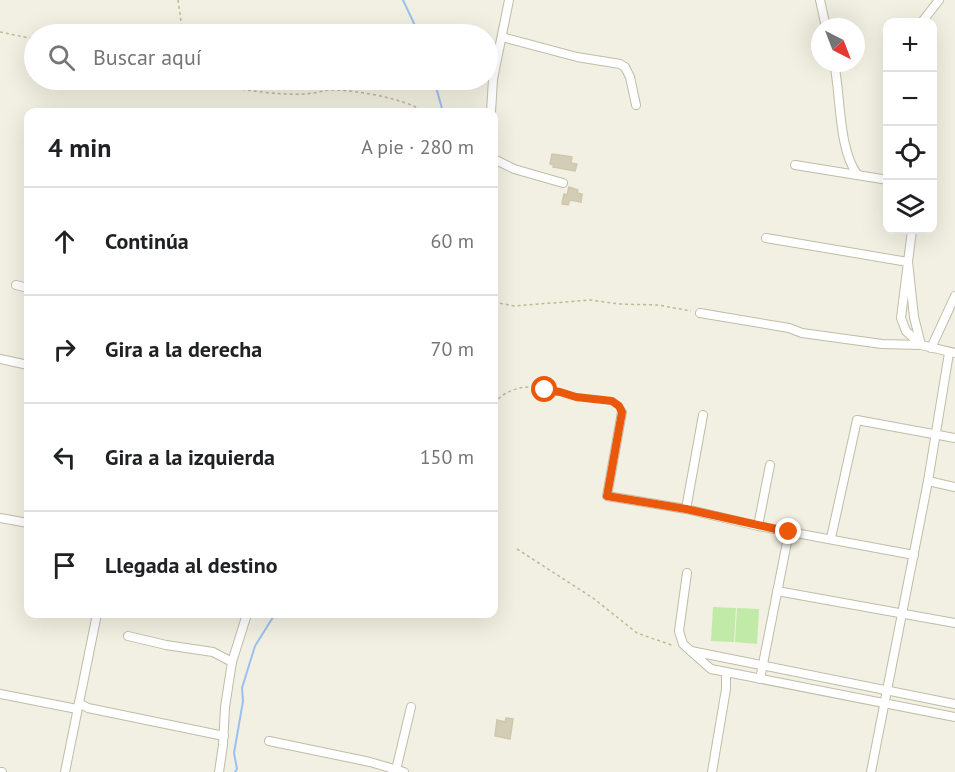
<!DOCTYPE html>
<html lang="es">
<meta charset="utf-8">
<style>
body{margin:0;font-family:"PT Sans",sans-serif;background:#f6f6f6;color:#202124}
.controls{position:absolute;right:18px;top:18px;display:grid;overflow:hidden;border-radius:12px;box-shadow:0 6px 24px #0002}
.controls button{width:54px;height:54px;display:grid;place-items:center;padding:0;border:0;border-bottom:2px solid #e0e0e0;background:#fff;color:#202124;font:30px sans-serif}
.compass{position:absolute;left:811px;top:18px;width:54px;height:54px;border-radius:50%;background:#fff;box-shadow:0 6px 24px #0002;rotate:138deg}
.stop{position:absolute;width:18px;height:18px;margin:-14px;border:4px solid #ea580c;border-radius:50%;background:#fff}
.stop.end{background:#ea580c;border-color:#fff;box-shadow:0 2px 6px #0008}
.list{margin:0;padding:0;list-style:none}
h2{display:flex;justify-content:space-between;align-items:center;height:78px;margin:0;padding:0 24px;font-size:26px}
h2 small{font-size:20px;font-weight:400;color:#757577}
.list li{display:grid;grid-template-columns:39px 1fr auto;gap:18px;align-items:center;box-sizing:border-box;height:108px;padding:0 24px;border-top:2px solid #e0e0e0}
.list b{display:block;font-size:22px;white-space:nowrap}
.list em{font-size:20px;font-style:normal;color:#757577}
.icon{flex:none;width:33px;height:33px;fill:none;stroke:currentColor;stroke-width:2;stroke-linecap:round;stroke-linejoin:round}
.map{position:relative;flex:none;width:955px;height:772px;overflow:hidden}
.search{position:absolute;background:#fff;box-shadow:0 6px 24px #0002;left:24px;top:24px;width:474px;height:66px;display:flex;align-items:center;gap:15px;box-sizing:border-box;padding:0 21px;border-radius:33px;color:#757577;font-size:22px}
.panel{position:absolute;background:#fff;box-shadow:0 6px 24px #0002;left:24px;top:108px;width:474px;height:510px;border-radius:12px}
.map>svg:first-child{display:block}
.green{fill:#c1e9a8}
.lines{fill:none;stroke-linecap:round;stroke-linejoin:round}
.stream{stroke:#9ac0f3;stroke-width:2}
.building{fill:#d3cdb7;stroke:#cfc7aa;stroke-width:1.5}
.street-casing{stroke:#c0bca7;stroke-width:10}
.path{stroke:#c0b895;stroke-width:1.5;stroke-dasharray:3 3;stroke-linecap:butt}
.street{stroke:#fff;stroke-width:8}
.route{stroke:#ea580c;stroke-width:8}
</style>
<div class="map">
<svg width="955" height="772" viewBox="0 0 955 772">
<rect width="100%" height="100%" fill="#f2f0e2"/>
<g class="green">
<polygon points="713,607 736,608 734,642 711,641"/>
<polygon points="737,608 759,609 757,644 735,642"/>
</g>
<g class="lines">
<g class="stream">
<polyline points="403,0 419,34"/>
<polyline points="434,80 443,112"/>
<polyline points="235,772 237,769 234,753 243,701 242,688 255,646 275,614"/>
</g>
</g>
<g class="building">
<polygon points="552,154 572,157 571,163 577,164 575,171 553,167 554,165 550,164"/>
<polygon points="569,187 578,190 577,193 582,194 581,202 570,200 568,205 562,204 564,194 567,195"/>
<polygon points="506,718 513,719 510,739 495,736 497,720 505,722"/>
</g>
<g class="lines">
<g class="street-casing">
<g id="street">
<polyline points="820,0 826,27"/>
<polyline points="922,22 939,0"/>
<polyline points="502,37 577,57 620,64 625,67 630,77 636,105"/>
<path d="M 834,63 C 841,95 838,148 857,174"/>
<polyline points="491,112 493,79 509,0"/>
<polyline points="494,159 514,169 563,183"/>
<polyline points="795,165 888,180"/>
<polyline points="912,230 908,262 914,317 921,345 955,353"/>
<polyline points="766,238 908,262 901,318 906,331 921,345"/>
<polyline points="16,285 28,288"/>
<polyline points="700,313 789,328 802,333 882,344 921,345"/>
<polyline points="931,348 955,296"/>
<polyline points="0,359 28,365"/>
<polyline points="622,412 607,496 686,509 758,526 914,555"/>
<polyline points="928,481 955,487"/>
<polyline points="686,509 703,415"/>
<polyline points="0,518 28,523"/>
<polyline points="758,526 770,465"/>
<polyline points="831,538 857,420 955,438"/>
<polyline points="687,573 679,631 683,644 711,669 955,717"/>
<polyline points="777,591 955,623"/>
<polyline points="128,636 166,645 213,652 232,662 225,707 223,745 219,772"/>
<polyline points="691,651 955,704"/>
<polyline points="232,662 247,614"/>
<polyline points="760,679 789,532"/>
<polyline points="0,694 77,709"/>
<polyline points="79,703 88,708 224,736"/>
<polyline points="269,741 370,762 404,772"/>
<polyline points="396,770 411,707"/>
<polyline points="0,772 2,772"/>
<polyline points="65,772 97,614"/>
<polyline points="712,772 726,689 726,673"/>
<polyline points="871,772 928,481 949,353"/>
</g>
</g>
<g class="path">
<polyline points="178,0 183,34"/>
<polyline points="0,32 34,39"/>
<path d="M 201,80 C 227,88 256,92 284,94 C 293,94 303,95 312,93 C 318,93 324,90 330,90 C 357,90 403,98 425,112"/>
<polyline points="494,302 514,306 590,300 619,304 658,305 691,311"/>
<path d="M 494,403 C 502,394 512,389 525,387 L 612,401 L 619,406"/>
<polyline points="517,549 593,598 637,633 674,646"/>
</g>
<use href="#street" class="street"/>
</g>
<g class="lines">
<polyline class="route" points="545,390 560,392 576,397 612,401 619,406 622,412 607,496 686,509 789,532"/>
</g>
</svg>
<div class="controls">
<button>+</button>
<button>−</button>
<button><svg class="icon" aria-label="locate" viewBox="0 0 24 24"><circle cx="12" cy="12" r="6"/><path d="M12 2v4M12 18v4M2 12h4M18 12h4"/></svg></button>
<button><svg class="icon" aria-label="layers" viewBox="0 0 24 24"><path d="M12 4l9 5-9 5-9-5zM3 14l9 5 9-5"/></svg></button>
</div>
<svg class="compass" viewBox="-18 -18 36 36"><path d="M0-13l5 13h-10z" fill="#e53935"/><path d="M0 13l5-13h-10z" fill="#757577"/></svg>
<div class="stop" style="left:545px;top:390px"></div>
<div class="stop end" style="left:789px;top:532px"></div>
<div class="search"><svg class="icon" aria-label="search" viewBox="0 0 24 24"><circle cx="10" cy="10" r="6"/><path d="M15 15l6 6"/></svg>Buscar aquí</div>
<section class="panel">
<h2>4 min<small>A pie · 280 m</small></h2>
<ul class="list">
<li><svg class="icon" aria-label="ahead" viewBox="0 0 24 24"><path d="M12 20V5M6 11l6-6 6 6"/></svg><div><b>Continúa</b></div><em>60 m</em></li>
<li><svg class="icon" aria-label="right" viewBox="0 0 24 24"><path d="M7 20v-9h11M14 6l5 5-5 5"/></svg><div><b>Gira a la derecha</b></div><em>70 m</em></li>
<li><svg class="icon" aria-label="left" viewBox="0 0 24 24"><path d="M17 20v-9H6M10 6l-5 5 5 5"/></svg><div><b>Gira a la izquierda</b></div><em>150 m</em></li>
<li><svg class="icon" aria-label="arrive" viewBox="0 0 24 24"><path d="M6 21V4h12l-3 4 3 4H6"/></svg><div><b>Llegada al destino</b></div></li>
</ul>
</section>
</div>
